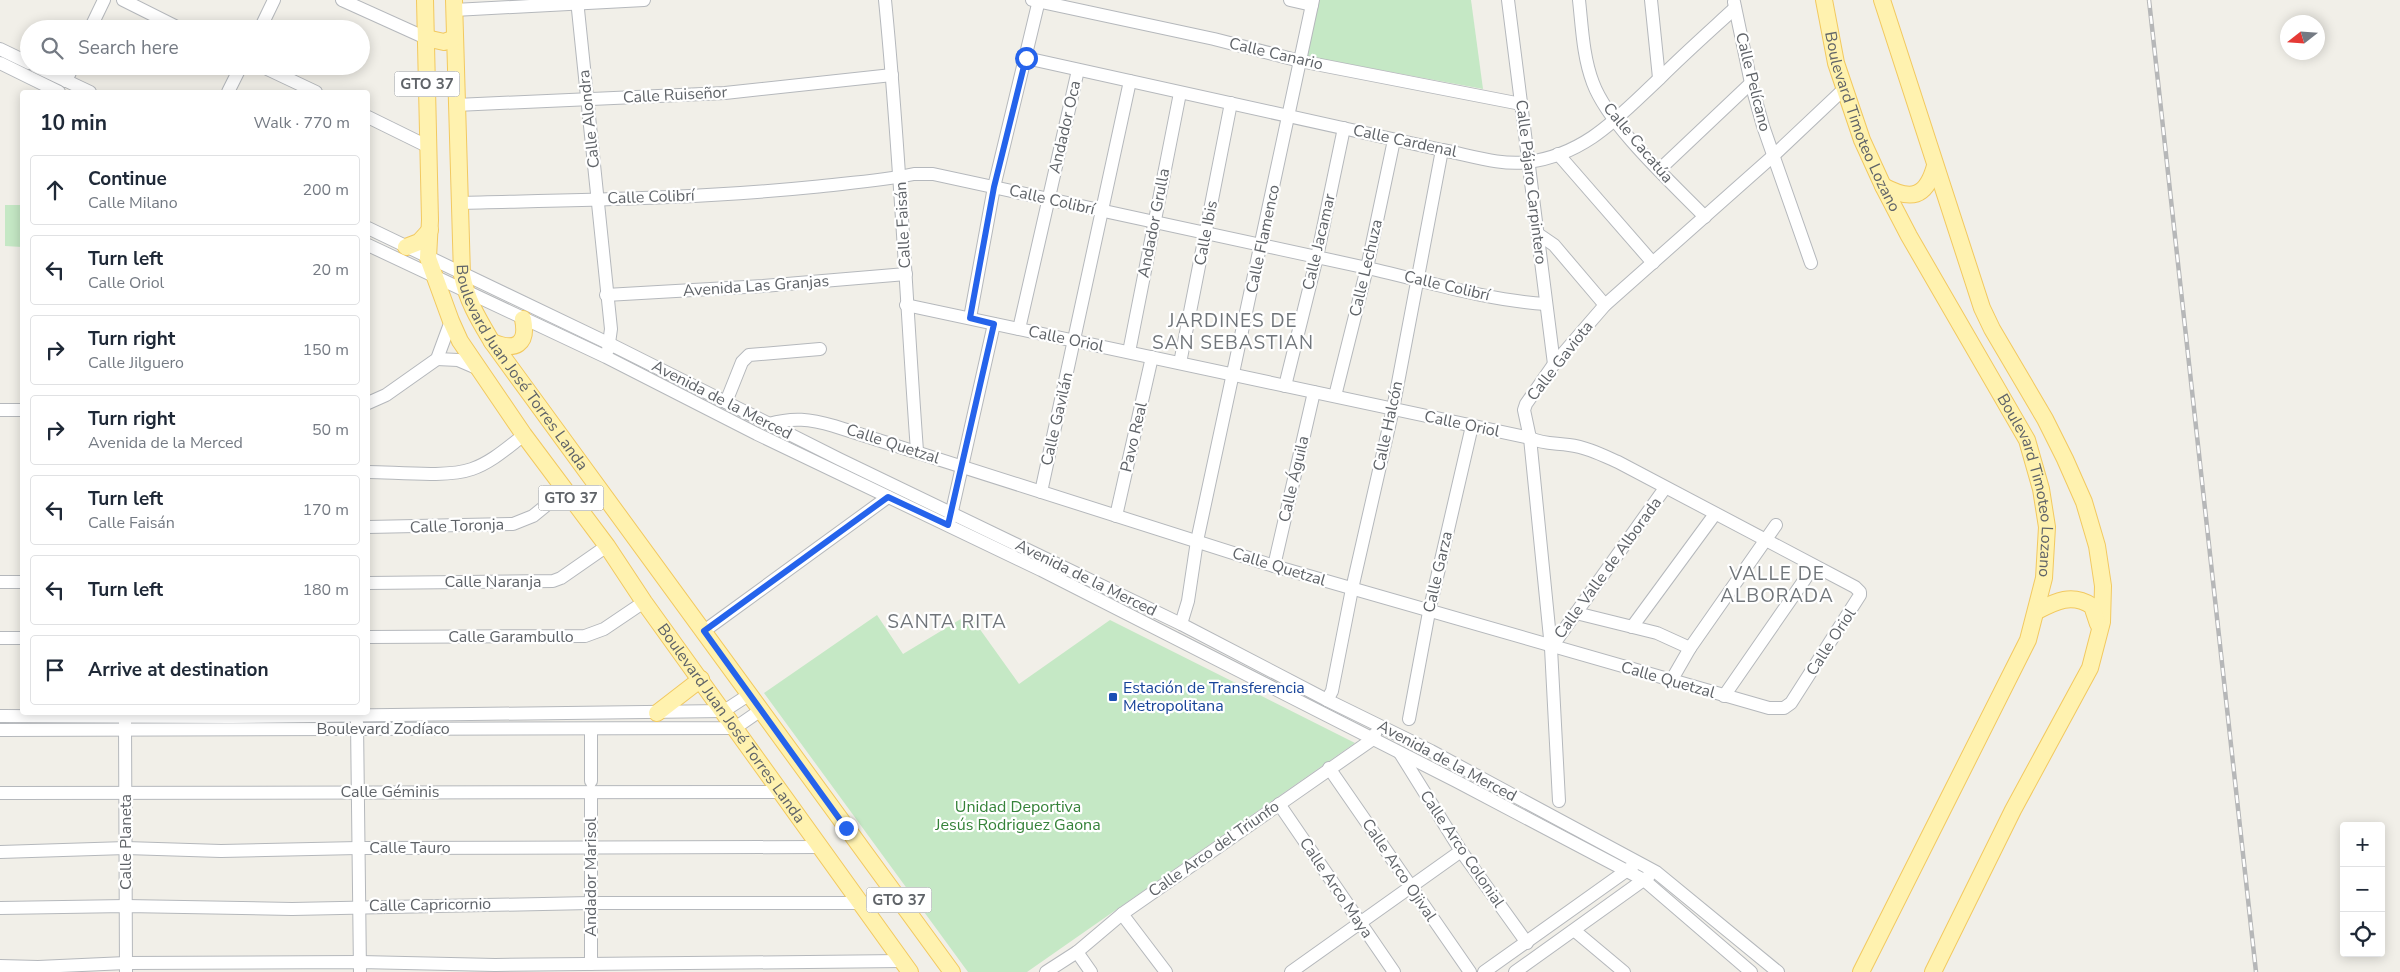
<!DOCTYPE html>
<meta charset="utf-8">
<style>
body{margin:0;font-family:"Nunito Sans",sans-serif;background:#f6f6f7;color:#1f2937}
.controls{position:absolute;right:15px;bottom:15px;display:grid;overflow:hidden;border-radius:5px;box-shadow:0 2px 12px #0003}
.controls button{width:45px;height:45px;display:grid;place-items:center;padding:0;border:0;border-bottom:1px solid #e0e1e3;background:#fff;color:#1f2937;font:25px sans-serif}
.compass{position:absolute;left:2280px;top:15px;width:45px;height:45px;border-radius:50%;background:#fff;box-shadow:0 2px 12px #0003;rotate:253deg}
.stop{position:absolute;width:15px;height:15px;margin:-11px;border:4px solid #2563eb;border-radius:50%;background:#fff}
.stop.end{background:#2563eb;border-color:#fff;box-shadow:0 1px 5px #0008}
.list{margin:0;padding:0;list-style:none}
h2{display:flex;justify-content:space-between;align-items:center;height:65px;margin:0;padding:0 20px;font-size:21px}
h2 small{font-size:16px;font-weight:400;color:#747a83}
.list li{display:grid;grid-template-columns:32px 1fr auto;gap:15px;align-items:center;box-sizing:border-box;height:70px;margin:0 10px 10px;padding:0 10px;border:1px solid #e0e1e3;border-radius:5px}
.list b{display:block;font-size:19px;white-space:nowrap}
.list p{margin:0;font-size:16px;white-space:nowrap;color:#747a83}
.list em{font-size:16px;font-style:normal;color:#747a83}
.icon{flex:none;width:28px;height:28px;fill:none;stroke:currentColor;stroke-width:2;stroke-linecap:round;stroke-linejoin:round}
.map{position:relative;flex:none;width:2400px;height:972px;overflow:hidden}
.search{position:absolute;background:#fff;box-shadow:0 2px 12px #0003;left:20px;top:20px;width:350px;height:55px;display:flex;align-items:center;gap:12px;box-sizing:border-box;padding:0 18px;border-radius:28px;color:#747a83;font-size:19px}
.panel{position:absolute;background:#fff;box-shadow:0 2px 12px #0003;left:20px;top:90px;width:350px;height:625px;border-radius:5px}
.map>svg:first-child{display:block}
.green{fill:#c5e8c5}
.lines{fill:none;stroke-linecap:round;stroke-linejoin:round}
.minor-casing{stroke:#b5b8bc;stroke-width:14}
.major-casing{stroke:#f2c960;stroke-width:18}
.minor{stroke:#fff;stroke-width:12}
.major{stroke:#fff2af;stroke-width:16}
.rail-casing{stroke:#b6b7b8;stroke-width:4.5}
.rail{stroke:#fff;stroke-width:2.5;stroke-dasharray:8;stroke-linecap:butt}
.route{stroke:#2563eb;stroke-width:6}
.transit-dot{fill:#1a4fb4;stroke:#fff;stroke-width:2}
.labels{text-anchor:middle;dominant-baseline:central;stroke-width:4.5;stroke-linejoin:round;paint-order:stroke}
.shield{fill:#fff;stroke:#8f9295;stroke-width:1}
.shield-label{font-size:15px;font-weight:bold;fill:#5f6368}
.street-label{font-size:16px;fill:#5f6368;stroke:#fff}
.transit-label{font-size:16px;fill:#164399;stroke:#fff;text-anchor:start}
.park-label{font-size:16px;fill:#348238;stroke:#fff}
.quarter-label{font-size:19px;letter-spacing:1px;fill:#70757a;stroke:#fff}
</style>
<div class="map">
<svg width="2400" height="972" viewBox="0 0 2400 972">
<rect width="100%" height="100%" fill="#f1efe8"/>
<g class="green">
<polygon points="1317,0 1471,0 1483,89 1305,56"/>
<polygon points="5,205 22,205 22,247 5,246"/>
<polygon points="969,614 1019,684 1110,620 1355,743 1027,972 968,972 764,693 877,615 903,654"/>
</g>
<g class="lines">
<g class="minor-casing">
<g id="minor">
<polyline points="123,0 181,29"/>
<polyline points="342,0 426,38"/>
<polyline points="577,0 611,329 608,350"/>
<path d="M 885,0 C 900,150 906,301 917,451"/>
<polyline points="1032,0 1214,39 1300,61 1521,104"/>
<polyline points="1290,0 1312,5"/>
<polyline points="1508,0 1554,364"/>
<path d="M 1579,0 C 1582,27 1583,57 1593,83 C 1609,126 1672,183 1705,217"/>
<polyline points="1651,0 1659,78"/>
<polyline points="1734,2 1751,83 1763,126 1811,263"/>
<polyline points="454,10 644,0"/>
<polyline points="90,29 104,0"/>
<polyline points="260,29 274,0"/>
<polyline points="0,49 29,63"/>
<path d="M 1026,58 L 1442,150 C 1469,155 1501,166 1528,162 C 1587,154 1619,116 1660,78 C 1684,54 1710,31 1735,8"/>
<polyline points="0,63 59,92"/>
<polyline points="35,66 90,92"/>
<polyline points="261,66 316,92"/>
<polyline points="66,81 73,66"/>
<polyline points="228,92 241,66"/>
<polyline points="456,105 725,93 892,75"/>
<polyline points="368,117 429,147"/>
<polyline points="1558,154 1653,263"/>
<polyline points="1659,170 1751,83"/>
<path d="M 460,203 C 578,200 695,199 813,187 C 847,183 881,181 914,174 L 933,174 C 1075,204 1216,236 1358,266 C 1420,279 1482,300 1546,304"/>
<polyline points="368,228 610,344 839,459 1181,624 1327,700 1431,751 1656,872 1778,972"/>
<polyline points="1538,234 1554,245 1605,305"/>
<polyline points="368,245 606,357 757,434 1041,570 1456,781 1644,880 1751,972"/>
<polyline points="606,295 763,286 906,274"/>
<polyline points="970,318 994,187 1039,0"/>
<polyline points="1019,329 1078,70"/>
<polyline points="1129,352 1180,93"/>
<polyline points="437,359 458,360 479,369"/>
<polyline points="1180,363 1231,103"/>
<polyline points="1285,386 1317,257 1344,128"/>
<polyline points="1335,396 1367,268 1394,140"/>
<polyline points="726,402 742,362 749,355 820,349"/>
<polyline points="368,403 386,395 437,359 451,321"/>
<polyline points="0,410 22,410"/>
<path d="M 769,424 C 793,417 810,419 834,426 L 1274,566 L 1769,708 L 1784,708 L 1791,703 L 1860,595 L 1860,592 L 1855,587 L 1618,462 C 1602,455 1586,447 1569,445 C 1554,443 1543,444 1530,438 L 906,305"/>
<path d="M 368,472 C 395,472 447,478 472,469 C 492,462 508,447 524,435"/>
<polyline points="1041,492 1130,81"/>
<polyline points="1116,516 1152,357"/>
<polyline points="950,520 994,324"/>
<polyline points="368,527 513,524 533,516 565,490"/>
<polyline points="1274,566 1314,392"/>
<polyline points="0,582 22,582"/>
<polyline points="368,583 553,581 561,578 607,546"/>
<polyline points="1576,613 1657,633 1690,648"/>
<polyline points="1181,624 1188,601 1197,541 1313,0"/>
<polyline points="1632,627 1715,514"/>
<polyline points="704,631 888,497"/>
<polyline points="368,637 585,636 604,629 644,602"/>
<polyline points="0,638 22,638"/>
<polyline points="1551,648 1665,488"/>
<polyline points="1671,681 1690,648 1776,525"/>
<polyline points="1724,696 1814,566"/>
<polyline points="1327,700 1332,691 1352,589 1393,409 1442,150"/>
<polyline points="0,716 231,717 724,711 750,694"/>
<polyline points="1409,719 1429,612 1472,426"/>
<polyline points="125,720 126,972"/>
<polyline points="357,722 360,972"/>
<polyline points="591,729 591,781"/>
<polyline points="0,730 735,728 761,710"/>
<polyline points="1400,753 1461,851 1527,943"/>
<polyline points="1329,768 1470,972"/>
<polyline points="0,793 781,792"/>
<polyline points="1559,801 1551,648 1530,438 1524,410 1526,404 1554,364 1605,305 1773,156 1844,89"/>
<polyline points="1279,804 1394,972"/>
<polyline points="0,852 126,848 221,851 358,848 820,847"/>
<polyline points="0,908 126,906 292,909 590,903 860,903"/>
<polyline points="1122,914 1166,972"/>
<polyline points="1575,931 1624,972"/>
<polyline points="1077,952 1091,972"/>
<polyline points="591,964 591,791"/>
<polyline points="0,966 38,967 126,963 360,962 495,965 902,961"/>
<polyline points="1046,972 1077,952 1122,914 1373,739 1375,734"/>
<polyline points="1291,972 1461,851"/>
<polyline points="1484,972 1633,866"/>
<polyline points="1515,972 1649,876"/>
</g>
</g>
<g class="major-casing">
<g id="major">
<path id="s1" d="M 425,0 L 430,220 L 428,258 L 451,321 L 460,341 L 524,435 L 607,546 L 644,602 L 910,972"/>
<path id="s2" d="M 454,0 L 462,275 C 467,301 479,320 492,342 L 952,972"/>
<path id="s3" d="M 1824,0 L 1836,63 L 1862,140 L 1883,186 L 1909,236 L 2027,440 L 2041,489 L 2047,527 L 2044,578 L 2028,640 L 1861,972"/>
<polyline points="1882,0 1982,308 1992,329 2045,419 2065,459 2084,502 2097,546 2103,586 2102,622 2090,668 2013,810 1933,972"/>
<polyline points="426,38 444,42 455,38"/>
<path d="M 1883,186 C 1911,201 1926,198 1935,166"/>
<polyline points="406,247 419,242 430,230"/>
<path d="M 492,342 C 516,352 528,344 523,319"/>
<path d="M 2037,611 C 2056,601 2072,593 2092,606 L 2098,624"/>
<polyline points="657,713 701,679"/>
</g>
</g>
<use href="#minor" class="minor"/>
<use href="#major" class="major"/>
<g class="rail-casing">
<polyline id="rail" points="2149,0 2256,972"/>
</g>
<use href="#rail" class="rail"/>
</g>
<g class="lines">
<polyline class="route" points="846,828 704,631 888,497 948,525 994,324 970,318 994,187 1026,58"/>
</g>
<rect class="transit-dot" x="1108" y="692" width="10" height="10" rx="2.5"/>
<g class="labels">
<g class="shield">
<rect x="394.5" y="71.5" width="65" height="25" rx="4"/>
<rect x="538.5" y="485.5" width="65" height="25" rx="4"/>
<rect x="866.5" y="887.5" width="65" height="25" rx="4"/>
</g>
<g class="shield-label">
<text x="427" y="84">GTO 37</text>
<text x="571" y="498">GTO 37</text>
<text x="899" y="900">GTO 37</text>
</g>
<g class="street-label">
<text transform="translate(1276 54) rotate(13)">Calle Canario</text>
<text transform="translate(1753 82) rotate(76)">Calle Pelícano</text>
<text transform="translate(675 95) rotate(-3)">Calle Ruiseñor</text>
<text transform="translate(589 119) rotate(-96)">Calle Alondra</text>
<text stroke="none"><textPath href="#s3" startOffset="128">Boulevard Timoteo Lozano</textPath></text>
<text transform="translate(1065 127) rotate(-77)">Andador Oca</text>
<text transform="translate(1405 141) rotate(12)">Calle Cardenal</text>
<text transform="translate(1638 143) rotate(50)">Calle Cacatúa</text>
<text transform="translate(1531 182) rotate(83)">Calle Pájaro Carpintero</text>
<text transform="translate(651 197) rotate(-2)">Calle Colibrí</text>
<text transform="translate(1052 200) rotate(13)">Calle Colibrí</text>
<text transform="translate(1154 223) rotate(-79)">Andador Grulla</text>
<text transform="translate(903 225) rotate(-93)">Calle Faisán</text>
<text transform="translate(1206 233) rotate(-79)">Calle Ibis</text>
<text transform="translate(1263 239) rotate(-78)">Calle Flamenco</text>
<text transform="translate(1319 242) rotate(-77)">Calle Jacamar</text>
<text transform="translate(1366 268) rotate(-77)">Calle Lechuza</text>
<text transform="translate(756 286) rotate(-4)">Avenida Las Granjas</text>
<text transform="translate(1447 286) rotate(13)">Calle Colibrí</text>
<text transform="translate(1066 339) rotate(12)">Calle Oriol</text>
<text transform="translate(1560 361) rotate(-52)">Calle Gaviota</text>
<text stroke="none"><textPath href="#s2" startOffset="385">Boulevard Juan José Torres Landa</textPath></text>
<text transform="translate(722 400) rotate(27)">Avenida de la Merced</text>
<text transform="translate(1057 419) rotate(-77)">Calle Gavilán</text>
<text transform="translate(1462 424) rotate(12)">Calle Oriol</text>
<text transform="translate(1388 426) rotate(-78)">Calle Halcón</text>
<text transform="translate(1134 437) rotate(-77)">Pavo Real</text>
<text transform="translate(893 444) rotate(18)">Calle Quetzal</text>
<text transform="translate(1294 479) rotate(-77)">Calle Águila</text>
<text stroke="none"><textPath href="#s3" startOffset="532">Boulevard Timoteo Lozano</textPath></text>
<text transform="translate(457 526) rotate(-2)">Calle Toronja</text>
<text transform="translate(1279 567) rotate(17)">Calle Quetzal</text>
<text transform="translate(1608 568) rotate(-54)">Calle Valle de Alborada</text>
<text transform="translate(1438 572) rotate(-77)">Calle Garza</text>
<text transform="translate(1086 578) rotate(26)">Avenida de la Merced</text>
<text x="493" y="582">Calle Naranja</text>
<text x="511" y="637">Calle Garambullo</text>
<text transform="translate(1831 642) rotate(-57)">Calle Oriol</text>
<text transform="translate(1668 680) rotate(16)">Calle Quetzal</text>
<text stroke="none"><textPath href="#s1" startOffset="816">Boulevard Juan José Torres Landa</textPath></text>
<text x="383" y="729">Boulevard Zodíaco</text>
<text transform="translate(1447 761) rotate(28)">Avenida de la Merced</text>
<text x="390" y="792">Calle Géminis</text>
<text transform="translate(126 842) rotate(-90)">Calle Planeta</text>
<text x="410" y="848">Calle Tauro</text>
<text transform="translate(1214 849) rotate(-35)">Calle Arco del Triunfo</text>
<text transform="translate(1462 849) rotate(56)">Calle Arco Colonial</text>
<text transform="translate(1399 870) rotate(56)">Calle Arco Ojival</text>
<text transform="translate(591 877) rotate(-90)">Andador Marisol</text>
<text transform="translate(1336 888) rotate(56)">Calle Arco Maya</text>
<text transform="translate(430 905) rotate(-1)">Calle Capricornio</text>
</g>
<g class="transit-label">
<text x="1123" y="688">Estación de Transferencia<tspan x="1123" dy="18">Metropolitana</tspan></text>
</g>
<g class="park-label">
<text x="1018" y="807">Unidad Deportiva<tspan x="1018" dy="18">Jesús Rodriguez Gaona</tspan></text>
</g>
<g class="quarter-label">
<text x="1233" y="321">JARDINES DE<tspan x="1233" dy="22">SAN SEBASTIAN</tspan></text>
<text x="1777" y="574">VALLE DE<tspan x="1777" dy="22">ALBORADA</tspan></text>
<text x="947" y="622">SANTA RITA</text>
</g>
</g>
</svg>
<div class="controls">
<button>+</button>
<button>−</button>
<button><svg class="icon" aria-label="locate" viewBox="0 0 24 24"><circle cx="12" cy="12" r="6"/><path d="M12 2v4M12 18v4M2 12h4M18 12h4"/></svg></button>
</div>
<svg class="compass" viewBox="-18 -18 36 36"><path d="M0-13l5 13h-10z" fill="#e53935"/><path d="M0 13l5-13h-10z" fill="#747a83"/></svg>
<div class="stop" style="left:1026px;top:58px"></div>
<div class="stop end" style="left:846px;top:828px"></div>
<div class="search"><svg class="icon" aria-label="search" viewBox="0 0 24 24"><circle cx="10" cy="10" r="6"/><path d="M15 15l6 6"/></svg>Search here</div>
<section class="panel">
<h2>10 min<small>Walk · 770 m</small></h2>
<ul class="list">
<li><svg class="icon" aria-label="ahead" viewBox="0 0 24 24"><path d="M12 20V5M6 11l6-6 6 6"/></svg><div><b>Continue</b><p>Calle Milano</p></div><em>200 m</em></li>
<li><svg class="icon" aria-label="left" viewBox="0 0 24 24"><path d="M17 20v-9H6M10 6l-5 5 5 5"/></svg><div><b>Turn left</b><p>Calle Oriol</p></div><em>20 m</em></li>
<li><svg class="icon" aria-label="right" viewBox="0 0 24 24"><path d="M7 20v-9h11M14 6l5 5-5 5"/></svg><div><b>Turn right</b><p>Calle Jilguero</p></div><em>150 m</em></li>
<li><svg class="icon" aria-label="right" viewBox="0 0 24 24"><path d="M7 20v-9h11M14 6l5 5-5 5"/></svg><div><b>Turn right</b><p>Avenida de la Merced</p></div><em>50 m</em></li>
<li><svg class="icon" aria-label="left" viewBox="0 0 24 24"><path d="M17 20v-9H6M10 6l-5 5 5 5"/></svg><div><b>Turn left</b><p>Calle Faisán</p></div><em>170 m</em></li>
<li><svg class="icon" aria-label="left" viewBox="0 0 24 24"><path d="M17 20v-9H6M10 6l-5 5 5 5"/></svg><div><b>Turn left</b></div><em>180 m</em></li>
<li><svg class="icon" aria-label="arrive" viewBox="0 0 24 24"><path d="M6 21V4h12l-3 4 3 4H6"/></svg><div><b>Arrive at destination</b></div></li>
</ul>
</section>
</div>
